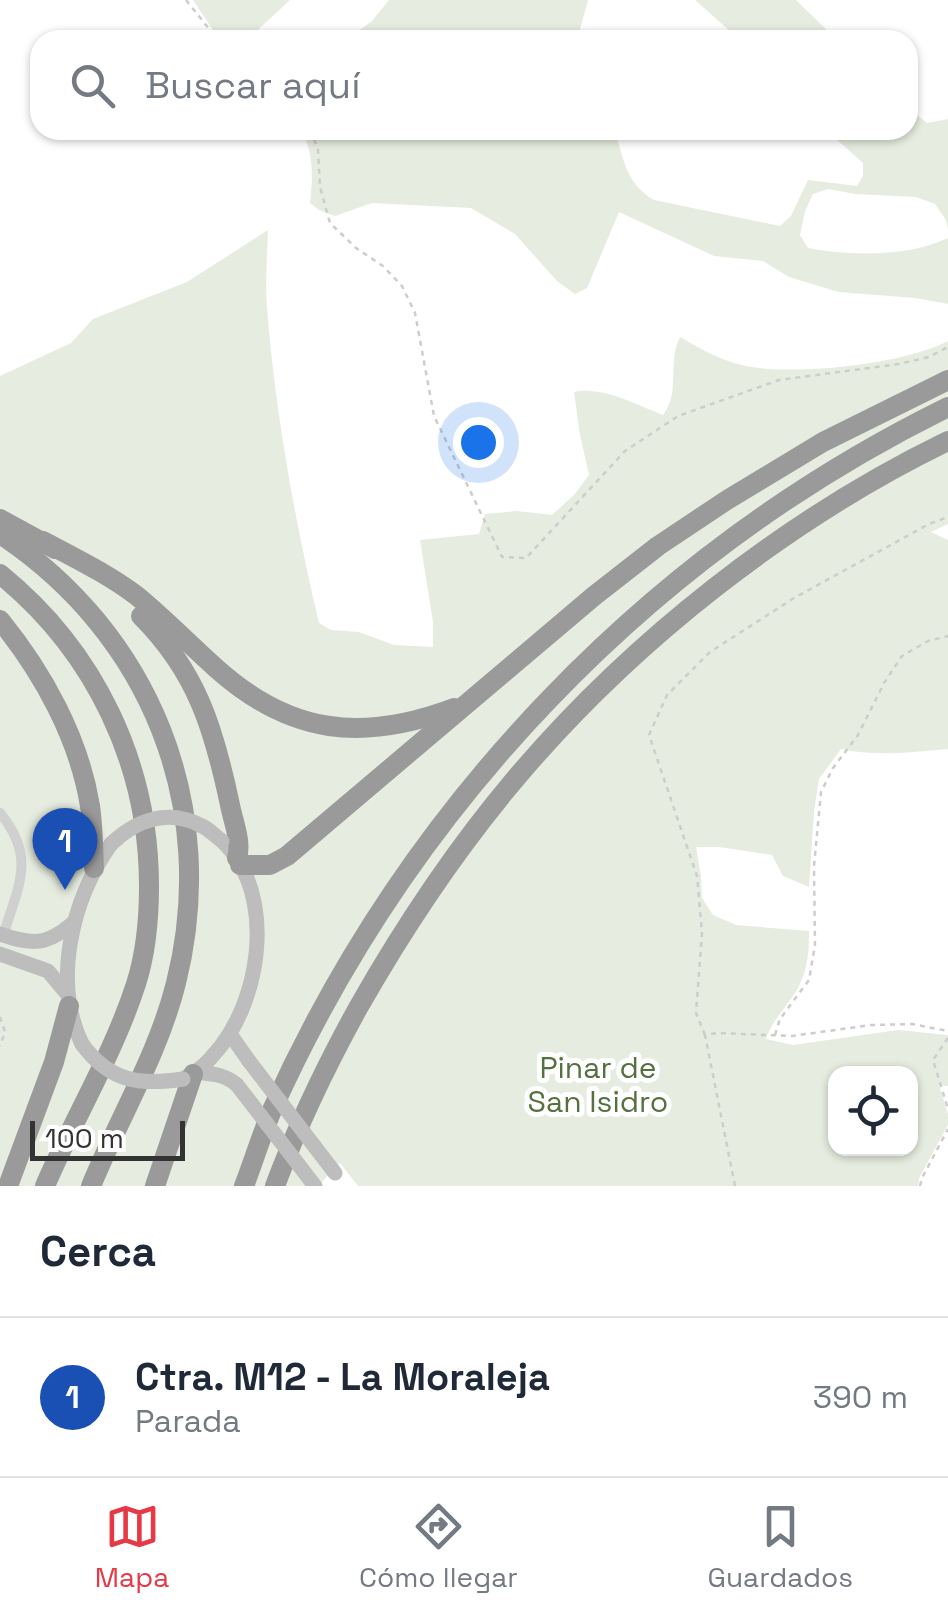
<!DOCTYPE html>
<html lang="es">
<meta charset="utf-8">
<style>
body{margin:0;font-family:"Space Grotesk",sans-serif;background:#f6f6f7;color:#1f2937}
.controls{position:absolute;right:30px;bottom:30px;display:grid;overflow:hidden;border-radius:20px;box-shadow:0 2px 8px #0004}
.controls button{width:90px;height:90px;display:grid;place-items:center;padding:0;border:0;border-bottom:2px solid #e0e1e3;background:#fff;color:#1f2937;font:50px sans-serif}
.scale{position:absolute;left:30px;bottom:25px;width:155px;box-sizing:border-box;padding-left:10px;border:5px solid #333;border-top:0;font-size:28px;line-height:35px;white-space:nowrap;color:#333;-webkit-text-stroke:8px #fff;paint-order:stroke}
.you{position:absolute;left:478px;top:442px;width:35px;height:35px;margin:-25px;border:8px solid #fff;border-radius:50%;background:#1a73e8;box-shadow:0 0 0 15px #1a73e833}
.badge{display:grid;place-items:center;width:65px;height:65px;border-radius:50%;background:#e63946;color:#fff;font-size:32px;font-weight:700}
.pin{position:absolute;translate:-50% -82px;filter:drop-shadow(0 2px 5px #0008)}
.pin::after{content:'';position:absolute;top:52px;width:35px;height:30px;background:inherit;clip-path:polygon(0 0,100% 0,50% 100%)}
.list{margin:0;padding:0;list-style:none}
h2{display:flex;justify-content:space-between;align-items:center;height:130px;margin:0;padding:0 40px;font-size:42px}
h2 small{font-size:32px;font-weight:400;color:#747a83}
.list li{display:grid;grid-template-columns:65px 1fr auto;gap:30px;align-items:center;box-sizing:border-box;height:160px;padding:0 40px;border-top:2px solid #e0e1e3}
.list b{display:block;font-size:38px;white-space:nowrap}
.list p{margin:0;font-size:32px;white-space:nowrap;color:#747a83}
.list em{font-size:32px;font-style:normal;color:#747a83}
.icon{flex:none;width:55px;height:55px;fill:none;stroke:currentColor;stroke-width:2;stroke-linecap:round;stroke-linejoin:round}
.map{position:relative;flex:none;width:948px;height:1186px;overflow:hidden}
.search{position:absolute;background:#fff;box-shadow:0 2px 8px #0004;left:30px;right:30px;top:30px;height:110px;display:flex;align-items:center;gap:25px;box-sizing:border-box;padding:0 35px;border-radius:30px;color:#747a83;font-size:38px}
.sheet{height:290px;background:#fff}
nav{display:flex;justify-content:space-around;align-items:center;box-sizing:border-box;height:140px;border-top:2px solid #e0e1e3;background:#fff;font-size:28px;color:#747a83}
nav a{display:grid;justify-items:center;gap:5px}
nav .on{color:#e63946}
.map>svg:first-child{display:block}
.green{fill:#e6ecdf;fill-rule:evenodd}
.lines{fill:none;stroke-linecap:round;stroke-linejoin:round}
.path{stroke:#cdcdcd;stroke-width:2.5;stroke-dasharray:5 5;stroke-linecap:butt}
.street{stroke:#d0d0d0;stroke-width:10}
.secondary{stroke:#bdbdbd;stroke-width:15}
.highway{stroke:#9a9a9a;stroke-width:20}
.secondary-bridge{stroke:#bdbdbd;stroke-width:15}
.labels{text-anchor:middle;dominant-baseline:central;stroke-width:10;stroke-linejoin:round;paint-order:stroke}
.park-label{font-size:30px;fill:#56703f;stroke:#fff}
</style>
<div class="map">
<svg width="948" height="1186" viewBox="0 0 948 1186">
<rect width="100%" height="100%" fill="#fff"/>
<g class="green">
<polygon points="193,0 290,0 247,40 227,40 213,30"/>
<polygon points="389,0 588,0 577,40 346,40 372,21"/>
<polygon points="695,0 796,0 837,40 740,40"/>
<path d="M 908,108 L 927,123 L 948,119 L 948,229 L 946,220 L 935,204 L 916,197 L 855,194 L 828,189 L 813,194 L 805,211 L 800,235 L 808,248 C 850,256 909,257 948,238 L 948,304 L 915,298 L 839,292 L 789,277 L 763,261 L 714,256 L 619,212 L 587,288 L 575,294 L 557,281 L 515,234 L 471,208 L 372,203 L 335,216 L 319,210 L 310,203 C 313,178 314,153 301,130 L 615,130 C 623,158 626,184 654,200 L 780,226 L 791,216 L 808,180 L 857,186 L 863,176 L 863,163 L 826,130 L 908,130 Z"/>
<path d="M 268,230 C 267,256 265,283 267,308 C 275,411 295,522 319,623 L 331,630 L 359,632 L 394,645 L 433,647 L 433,622 L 420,540 L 479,534 L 485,514 L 517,511 L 552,515 L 574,495 L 589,475 L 580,435 L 574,392 C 602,386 637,405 663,415 C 681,392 667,362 680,337 C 702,350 726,363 751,367 C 801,375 904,364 948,341 L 948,524 L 931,532 L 948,540 L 948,749 C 913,752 876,757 841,749 L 819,779 L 814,812 L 809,887 L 783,876 L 772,855 L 719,847 L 696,847 L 701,876 L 702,898 L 713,915 L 736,925 L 809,931 C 809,955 807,976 793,996 C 783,1011 772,1021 766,1039 L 793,1045 L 898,1030 L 948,1035 L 948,1086 L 939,1085 L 948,1114 L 948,1125 L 919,1178 L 918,1186 L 358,1186 L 340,1163 L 318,1186 L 0,1186 L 0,376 L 71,343 L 93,319 L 187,282 ZM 836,1074 L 910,1074 L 910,1148 L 836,1148 Z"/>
</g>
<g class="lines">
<g class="path">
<polyline points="186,0 218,40"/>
<polyline points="311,130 318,150 320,187 330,223 356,248 383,266 402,286 415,313 434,416 502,557 526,558 625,451 678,416 779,380 899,364 929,357 948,347"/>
<polyline points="0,1017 5,1032 0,1046"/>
<polyline points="705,1035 696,1013 702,933 697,876 649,735 667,695 710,652 794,598 929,524 948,517"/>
<polyline points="775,1035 780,1019 809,980 815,945 814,866 821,792 833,768 858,735 884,683 902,656 928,641 948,636"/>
<polyline points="948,1038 933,1060 948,1109"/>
<polyline points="735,1186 705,1035 717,1033 792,1036 871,1025 912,1024 948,1031"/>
<polyline points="920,1186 922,1178 948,1129"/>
</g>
<path class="street" d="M 0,813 C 37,858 18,886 3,936"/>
<g class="secondary">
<path d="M 0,934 C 33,945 47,946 74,922"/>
<polyline points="0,954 48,971 68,995"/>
<polyline points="230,1034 249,1061"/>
<path d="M 82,1044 C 52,981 72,899 111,844"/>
<path d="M 196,1072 C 212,1074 225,1074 237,1085"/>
<path d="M 186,1077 C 202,1070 210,1059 221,1046 C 258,998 272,912 237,859 C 233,852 227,846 222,841"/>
</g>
<g class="highway">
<polyline points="0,519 55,549"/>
<path d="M 0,534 C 151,634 220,807 176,983 C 158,1055 119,1118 91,1186"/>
<path d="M 43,541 C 75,558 108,574 137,596 C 165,619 190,645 217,669 C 291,735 363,742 454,708"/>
<path d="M 0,574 C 95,651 149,764 149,886 C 149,918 146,953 136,984 C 113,1055 74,1118 45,1186"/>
<path d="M 141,616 C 197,672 214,729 230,805 C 233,821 242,842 237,858"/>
<path d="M 0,620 C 43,673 79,738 90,806 C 93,826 93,847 94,868"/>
<polyline points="240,865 270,865 287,856 594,596 658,546 727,500 823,442 948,380"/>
<polyline points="8,1186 54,1062 69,1006"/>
<polyline points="155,1186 193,1074"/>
<path d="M 244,1186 C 254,1160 262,1133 273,1108 C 410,804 649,554 948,407"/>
<path d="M 275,1186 C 298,1124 326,1066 358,1008 C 404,927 456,849 516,778 C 632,641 787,519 948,441"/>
</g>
<g class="secondary-bridge">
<path d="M 111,844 C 136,820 168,808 202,826 C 209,829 215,836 222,841"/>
<path d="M 82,1044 C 109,1081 139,1086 183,1079"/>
<polyline points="249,1061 335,1173"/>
<polyline points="237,1085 315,1186"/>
</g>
</g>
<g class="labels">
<g class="park-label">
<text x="598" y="1067">Pinar de<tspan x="598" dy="34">San Isidro</tspan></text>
</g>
</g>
</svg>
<div class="controls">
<button><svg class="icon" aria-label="locate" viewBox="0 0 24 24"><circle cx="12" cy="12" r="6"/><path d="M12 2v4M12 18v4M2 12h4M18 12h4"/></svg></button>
</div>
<div class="scale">100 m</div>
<div class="you"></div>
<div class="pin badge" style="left:65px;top:890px;background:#1a4fb4">1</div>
<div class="search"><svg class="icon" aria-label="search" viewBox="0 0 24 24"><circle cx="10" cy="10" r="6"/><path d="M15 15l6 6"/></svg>Buscar aquí</div>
</div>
<section class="sheet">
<h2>Cerca<small></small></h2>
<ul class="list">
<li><span class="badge" style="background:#1a4fb4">1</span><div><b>Ctra. M12 - La Moraleja</b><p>Parada</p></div><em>390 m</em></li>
</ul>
</section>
<nav>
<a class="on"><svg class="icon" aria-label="map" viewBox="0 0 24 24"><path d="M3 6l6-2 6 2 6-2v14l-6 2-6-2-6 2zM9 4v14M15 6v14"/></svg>Mapa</a>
<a><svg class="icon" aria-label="directions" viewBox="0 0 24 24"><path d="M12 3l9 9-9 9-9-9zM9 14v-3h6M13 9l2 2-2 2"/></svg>Cómo llegar</a>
<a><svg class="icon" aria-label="saved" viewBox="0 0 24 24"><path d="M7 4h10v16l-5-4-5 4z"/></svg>Guardados</a>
</nav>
